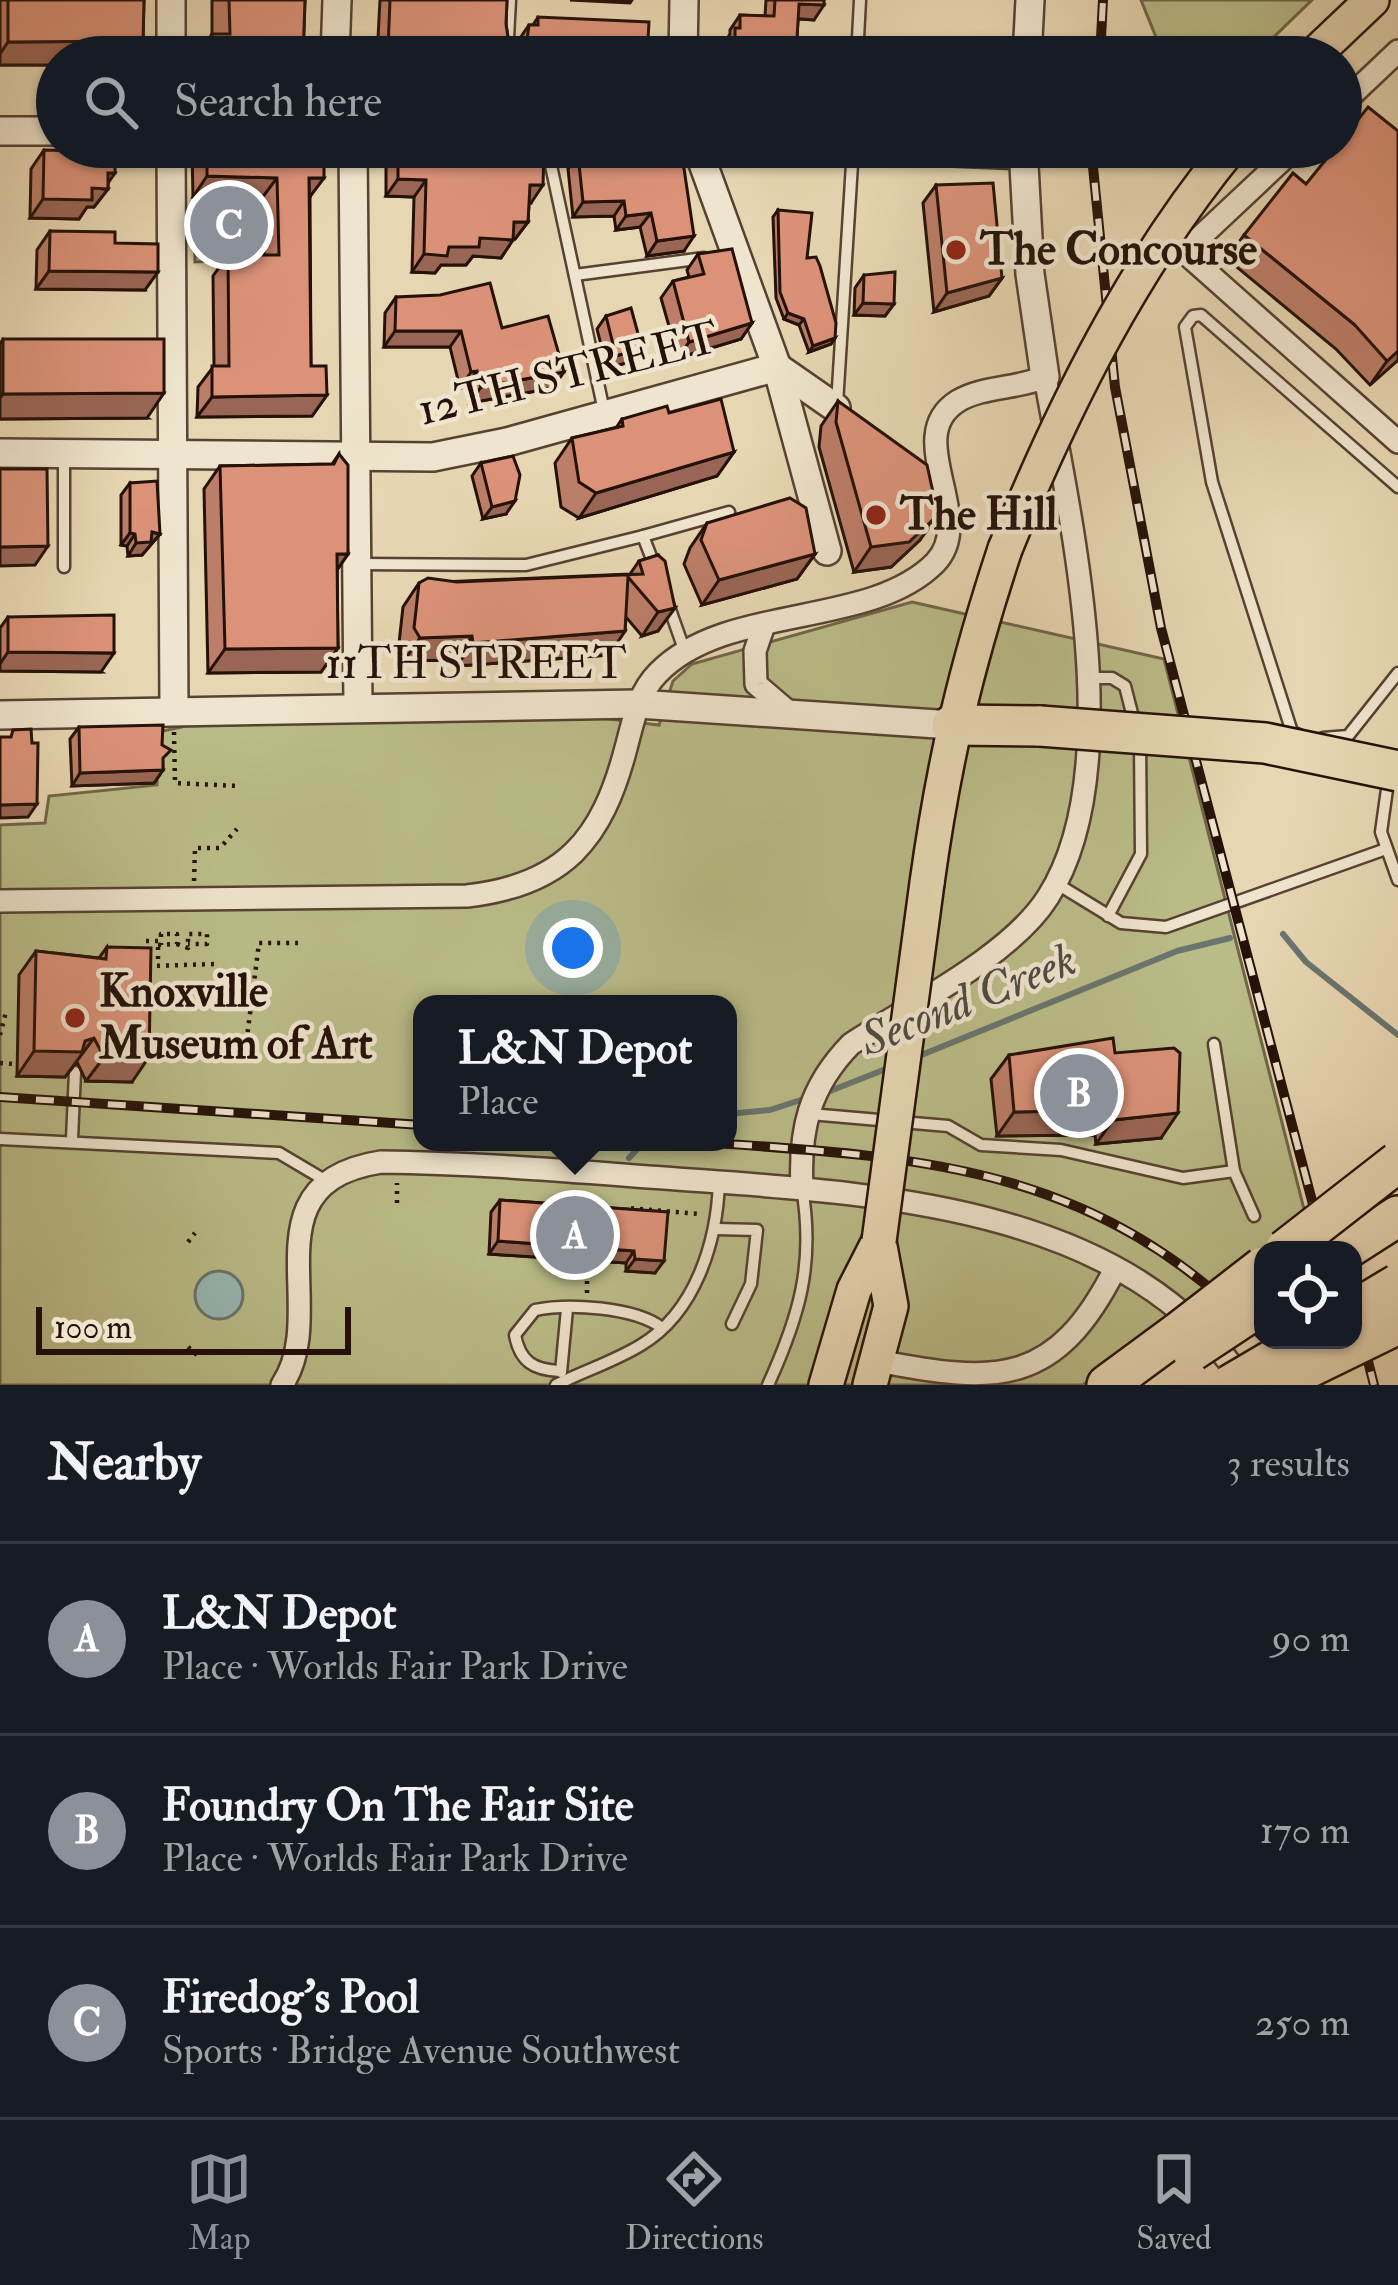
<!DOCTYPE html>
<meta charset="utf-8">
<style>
body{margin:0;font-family:"IM FELL Double Pica",serif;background:#20242c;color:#f1f3f6}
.controls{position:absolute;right:36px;bottom:36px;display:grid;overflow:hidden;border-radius:24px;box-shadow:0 3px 9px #0004}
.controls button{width:108px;height:108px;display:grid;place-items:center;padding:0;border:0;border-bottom:3px solid #363941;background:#171b24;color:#f1f3f6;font:60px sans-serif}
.scale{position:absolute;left:36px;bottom:30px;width:315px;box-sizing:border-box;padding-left:12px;border:6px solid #251108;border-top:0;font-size:33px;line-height:42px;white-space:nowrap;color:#251108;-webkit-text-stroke:9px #efe4cd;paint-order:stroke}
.you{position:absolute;left:573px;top:948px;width:42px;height:42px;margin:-30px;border:9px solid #fff;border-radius:50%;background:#1a73e8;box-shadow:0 0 0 18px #1a73e833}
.badge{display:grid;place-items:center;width:78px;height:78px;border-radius:50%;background:#8c9099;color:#fff;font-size:39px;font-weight:700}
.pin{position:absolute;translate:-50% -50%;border:6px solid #fff;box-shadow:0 3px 12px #0006}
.popup{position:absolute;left:413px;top:995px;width:324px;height:156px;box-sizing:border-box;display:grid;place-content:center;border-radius:24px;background:#171b24;filter:drop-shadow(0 3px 9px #0005);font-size:39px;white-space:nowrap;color:#9ea1a6}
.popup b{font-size:45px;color:#f1f3f6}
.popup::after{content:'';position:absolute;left:50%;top:100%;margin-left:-24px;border:24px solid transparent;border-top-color:#171b24}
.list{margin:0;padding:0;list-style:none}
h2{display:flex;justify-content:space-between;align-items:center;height:156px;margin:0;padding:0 48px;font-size:51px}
h2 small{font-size:39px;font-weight:400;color:#9ea1a6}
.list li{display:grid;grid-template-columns:78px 1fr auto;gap:36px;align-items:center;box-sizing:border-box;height:192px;padding:0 48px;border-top:3px solid #363941}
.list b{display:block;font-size:45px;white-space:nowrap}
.list p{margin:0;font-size:39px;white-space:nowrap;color:#9ea1a6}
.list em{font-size:39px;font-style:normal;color:#9ea1a6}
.icon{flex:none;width:66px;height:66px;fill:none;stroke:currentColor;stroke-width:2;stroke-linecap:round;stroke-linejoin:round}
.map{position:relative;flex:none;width:1398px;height:1385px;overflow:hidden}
.search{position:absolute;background:#171b24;box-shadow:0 3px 9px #0004;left:36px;right:36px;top:36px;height:132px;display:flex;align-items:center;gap:30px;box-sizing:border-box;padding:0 42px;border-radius:66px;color:#9ea1a6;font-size:45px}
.sheet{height:732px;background:#171b24}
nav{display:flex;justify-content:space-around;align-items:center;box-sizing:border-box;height:168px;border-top:3px solid #363941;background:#171b24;font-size:33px;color:#9ea1a6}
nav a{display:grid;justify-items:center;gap:6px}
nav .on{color:#8c9099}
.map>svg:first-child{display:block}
.green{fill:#babc88;stroke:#706648;stroke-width:3;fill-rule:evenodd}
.water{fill:#98b8b3;stroke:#6a756f;stroke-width:3}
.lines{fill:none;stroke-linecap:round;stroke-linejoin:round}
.stream{stroke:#6a756f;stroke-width:6}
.service-casing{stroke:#564232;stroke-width:15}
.minor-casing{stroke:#564232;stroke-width:26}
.tertiary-casing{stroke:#564232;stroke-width:32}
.primary-casing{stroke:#251108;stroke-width:38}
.motorway-casing{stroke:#251108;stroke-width:44}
.path{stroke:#251108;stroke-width:4.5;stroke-dasharray:3 6;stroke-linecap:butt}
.service{stroke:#efe4cd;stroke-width:10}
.minor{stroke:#efe4cd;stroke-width:21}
.tertiary{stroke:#efe4cd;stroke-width:27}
.primary{stroke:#e7d6b2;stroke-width:33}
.motorway{stroke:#e7d6b2;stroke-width:39}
.rail-casing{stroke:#251108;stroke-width:10}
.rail{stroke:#efe4cd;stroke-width:6;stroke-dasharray:18;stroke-linecap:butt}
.primary-bridge-casing{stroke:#251108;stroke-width:38;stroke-linecap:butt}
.motorway-bridge-casing{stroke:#251108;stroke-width:44;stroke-linecap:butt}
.primary-bridge{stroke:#e7d6b2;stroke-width:33}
.motorway-bridge{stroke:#e7d6b2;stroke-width:39}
.wall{fill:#bc7e68;stroke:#251108;stroke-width:3}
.shaded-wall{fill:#965;stroke:#251108;stroke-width:3}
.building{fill:#db9279;stroke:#251108;stroke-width:3}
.poi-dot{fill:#8f2418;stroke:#efe4cd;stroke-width:4.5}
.labels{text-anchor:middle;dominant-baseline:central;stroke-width:9;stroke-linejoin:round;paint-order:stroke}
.poi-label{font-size:45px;font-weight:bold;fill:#251108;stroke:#efe4cd;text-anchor:start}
.street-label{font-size:45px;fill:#251108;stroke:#efe4cd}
.water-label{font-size:48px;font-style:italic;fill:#4d4b44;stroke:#efe4cd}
</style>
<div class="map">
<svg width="1398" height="1385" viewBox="0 0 1398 1385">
<rect width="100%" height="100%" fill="#e7d6b2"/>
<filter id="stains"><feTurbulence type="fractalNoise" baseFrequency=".00167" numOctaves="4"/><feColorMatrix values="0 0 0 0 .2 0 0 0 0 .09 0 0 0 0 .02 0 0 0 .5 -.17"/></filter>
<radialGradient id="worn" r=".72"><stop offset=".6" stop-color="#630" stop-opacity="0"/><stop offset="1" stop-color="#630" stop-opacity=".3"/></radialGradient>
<g class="green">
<polygon points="1141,0 1312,0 1253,57 1164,57"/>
<polygon points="263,199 264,267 218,268 217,261 195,262 194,201"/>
<path d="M 912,602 L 1164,659 L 1306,1217 L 1083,1385 L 0,1385 L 0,825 L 45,823 L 49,796 L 157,785 L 158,732 L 186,726 L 585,716 L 659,725 L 673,681 L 692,664 ZM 422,1004 L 728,1004 L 728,1142 L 422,1142 Z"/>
</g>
<circle class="water" cx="219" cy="1295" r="24"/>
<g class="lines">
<g class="stream">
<polyline points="1283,934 1306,962 1398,1035"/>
<polyline points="914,1058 1177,951 1230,938"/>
<polyline points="825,1093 891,1067"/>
<polyline points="728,1114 770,1110 807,1098"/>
<polyline points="629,1158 644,1142"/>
</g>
<g class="service-casing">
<g id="service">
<polyline points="507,57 510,0"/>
<polyline points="857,57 860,0"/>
<polyline points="547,147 604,411"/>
<polyline points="575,275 704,258"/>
<polyline points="837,404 853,148"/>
<polyline points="64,457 64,567"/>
<polyline points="643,536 729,512"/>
<polyline points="357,564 526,565 643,536 655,567"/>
<polyline points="667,601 685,652"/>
<polyline points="1085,678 1112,678 1125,686 1135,725"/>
<polyline points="1299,735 1292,732 1212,482 1185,327 1193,316 1201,315 1398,487"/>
<polyline points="1323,738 1348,736 1398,673"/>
<polyline points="1389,775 1381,832 1398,880"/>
<polyline points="1054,882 1121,923 1166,927 1386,849"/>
<polyline points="1108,916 1141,854 1140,743"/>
<polyline points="1214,1044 1234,1171 1254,1216"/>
<polyline points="810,1114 948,1126 981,1145 1061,1150 1183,1178 1234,1171"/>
<polyline points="0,1139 279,1153 328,1182"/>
<polyline points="72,1139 75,1072"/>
<polyline points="716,1229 757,1230 751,1284 732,1324"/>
<path d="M 560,1371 C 534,1370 520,1362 515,1335 L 535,1310 C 568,1303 635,1307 662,1328"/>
<polyline points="561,1372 567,1309"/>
<path d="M 556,1385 C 584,1371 615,1361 641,1345 C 696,1312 717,1241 719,1182"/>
<path d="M 768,1385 C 799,1317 815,1264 802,1188"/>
</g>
</g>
<g class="minor-casing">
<g id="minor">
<polyline points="1341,105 1398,51"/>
<polyline points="1296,147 1196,241 1191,258 1398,442"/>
<polyline points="764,625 755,651 756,684 791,714"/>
<path d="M 0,901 L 467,896 C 564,885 602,840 626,748 C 633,722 638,693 658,673 C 726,603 869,629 935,563 C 979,518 900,437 958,401 C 983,386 1017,389 1045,377 C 1070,518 1129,770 1048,897 C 1011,956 909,1006 851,1044 C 809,1087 799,1130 802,1188"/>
<path d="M 878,1361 C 999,1385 1056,1385 1115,1269"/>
<path d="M 282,1385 C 332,1311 243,1183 381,1162 C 475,1163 569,1171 664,1178 C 861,1193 1124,1200 1245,1384"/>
</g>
</g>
<g class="tertiary-casing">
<g id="tertiary">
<polyline points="171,0 171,57"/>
<polyline points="335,57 337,0"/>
<polyline points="683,57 684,0"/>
<polyline points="1027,57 1030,0"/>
<polyline points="0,131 57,131"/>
<polyline points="171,147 174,711"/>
<polyline points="353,147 358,706"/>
<polyline points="697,147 777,367 827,551"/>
<polyline points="831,147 1023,155"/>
<polyline points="1023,147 1030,274 1045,377"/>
<polyline points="0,453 433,457 507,442 777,367 836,408"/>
<polyline points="0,715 638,704 952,725"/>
</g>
</g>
<g class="primary-casing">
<g id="primary">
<polyline points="1312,57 1372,0"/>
<path d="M 927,883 C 944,760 966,667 1005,549"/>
<polyline points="826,1385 854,1290 879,1241"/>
<polyline points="870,1385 891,1306 879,1241"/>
</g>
</g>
<g class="motorway-casing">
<g id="motorway">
<polyline points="952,725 1040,726"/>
<polyline points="1345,1250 1398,1216"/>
<polyline points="1107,1385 1179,1332"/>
</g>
</g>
<g class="path">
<polyline points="174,732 175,783 238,786"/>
<polyline points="194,881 195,848 220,848 237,829"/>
<path d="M 177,944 L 188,948 C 188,943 188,939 188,934 L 207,934 L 207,944 L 188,944"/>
<polyline points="158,945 177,944 177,934 161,934 161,945"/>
<polyline points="146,950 146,941 158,941 158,964"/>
<polyline points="148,966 217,964"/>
<polyline points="0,1035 6,1012"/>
<polyline points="149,1037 149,1044 246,1045 259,943 298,943"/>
<polyline points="0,1063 14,1064"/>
<polyline points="397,1203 397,1183"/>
<polyline points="628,1214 628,1208 700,1214"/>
<polyline points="188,1242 195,1233"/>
<polyline points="587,1293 587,1261"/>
<polyline points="188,1347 200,1358"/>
</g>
<use href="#service" class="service"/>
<use href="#minor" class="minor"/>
<use href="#tertiary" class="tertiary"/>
<use href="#primary" class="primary"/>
<use href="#motorway" class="motorway"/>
<g class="rail-casing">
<g id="rail">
<polyline points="1100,57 1103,0"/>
<polyline points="1091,147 1115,387 1161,628 1325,1250"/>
<polyline points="0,1097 422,1125"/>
<path d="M 698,1142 C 925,1157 1095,1165 1263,1337"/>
<polyline points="1353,1302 1374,1385"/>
<polyline points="1266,1340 1308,1385"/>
</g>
</g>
<use href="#rail" class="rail"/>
<g class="primary-bridge-casing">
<g id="primary-bridge">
<path d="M 1005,549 C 1064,405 1132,268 1231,147"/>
<polyline points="879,1241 927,883"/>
</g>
</g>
<g class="motorway-bridge-casing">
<g id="motorway-bridge">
<polyline points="1040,726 1265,743 1398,771"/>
<polyline points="1285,1250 1398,1162"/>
<polyline points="1353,1311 1398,1284"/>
<polyline points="1179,1332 1263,1267"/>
<polyline points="1192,1351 1263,1304"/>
<polyline points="1230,1385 1293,1348"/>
<polyline points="1273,1385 1398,1324"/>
</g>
</g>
<use href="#primary-bridge" class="primary-bridge"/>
<use href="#motorway-bridge" class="motorway-bridge"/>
</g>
<g class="wall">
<polygon points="0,0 144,0 143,41 132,57 57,57 57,65 0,65"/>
<polygon points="212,0 305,0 303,57 196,57 212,34"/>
<polygon points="380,0 507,0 506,24 509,44 516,50 518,41 529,25 533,25 538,17 647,57 377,57"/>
<polygon points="766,0 824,0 814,20 798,19 796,57 725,57 725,42 730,34 730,30 740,15 765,16"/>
<polygon points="195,147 324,147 310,198 311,366 327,395 312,416 197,417 198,387 214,366 213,276 228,255 264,255 262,198 193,197 192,150"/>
<polygon points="506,147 544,147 531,203 529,203 528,222 515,239 513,239 501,258 473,256 466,265 441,265 435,273 412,272 414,197 386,196 386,167 398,149 501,153"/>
<polygon points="44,150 108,183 108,189 94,207 87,207 79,219 30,218 31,169"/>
<polygon points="578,155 637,161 684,251 647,256 640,227 616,230 614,216 573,217 568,169"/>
<polygon points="936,185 1002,278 989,296 934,312 923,203"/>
<polygon points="778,210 807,258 835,338 831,344 809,352 799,325 784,319 776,298 773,217"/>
<polygon points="50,231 115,243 145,290 36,289 37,250"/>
<polygon points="1244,235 1398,360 1370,385 1336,349 1227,259"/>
<polygon points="698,254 752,323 741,339 678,358 661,298 673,281 689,277 687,270"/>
<polygon points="864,275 894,304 885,316 854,315 855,288"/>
<polygon points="396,297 502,328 553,388 470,403 466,387 460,388 450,347 384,347 385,313"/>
<polygon points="606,316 634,361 607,368 597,329"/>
<polygon points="3,339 147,418 0,419 0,344"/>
<polygon points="838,401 920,540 891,567 854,572 819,447 821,426"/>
<polygon points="669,413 734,452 717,476 579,518 561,507 555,463 572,438 616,428 622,419"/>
<polygon points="339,454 348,554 337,570 338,648 321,672 208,673 204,489 220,466 332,464"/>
<polygon points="481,463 506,514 483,519 472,476"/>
<polygon points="130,483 160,534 142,555 128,556 127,546 121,545 121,495"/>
<polygon points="707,523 815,554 797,579 702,605 684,564 690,548"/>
<polygon points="658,555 658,631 642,636 626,617 625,631 609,655 457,666 456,660 404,661 398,652 403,607 419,583 630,574 639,561"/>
<polygon points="8,617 101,672 0,671 0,628"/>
<polygon points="79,727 162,745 163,770 154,783 72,786 70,739"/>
<polygon points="107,947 132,1082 86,1081 77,1062 65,1077 17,1076 19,975 36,951 99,958"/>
<polygon points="1115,1053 1161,1138 1096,1144 1095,1135 997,1136 991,1079 1009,1055"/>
<polygon points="500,1200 668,1212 655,1273 626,1271 626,1263 489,1254 491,1212"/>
</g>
<g class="shaded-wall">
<polygon points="570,0 632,0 630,3"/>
<polygon points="799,4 824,5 814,20 789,18"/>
<polygon points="143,41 132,57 57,57 57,65 0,65 0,54 8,42"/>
<polygon points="388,49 399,49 393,57 382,57"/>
<polygon points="424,50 462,51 458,57 419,57"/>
<polygon points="487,53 536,55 535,57 484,57"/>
<polygon points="108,173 115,173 104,189 108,189 94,207 87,207 79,219 30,218 43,199 92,188"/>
<polygon points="207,176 277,178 262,198 193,197"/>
<polygon points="309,178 324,178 309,198"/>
<polygon points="398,179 426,180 414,197 386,196"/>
<polygon points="530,185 543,185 531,203 518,202"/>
<polygon points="624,201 614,216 573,217 583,202"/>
<polygon points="651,213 640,227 616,230 626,216"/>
<polygon points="514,222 528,222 515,239 507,240 513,240 501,258 473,256 466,265 441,265 435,273 412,272 424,254 480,238"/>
<polygon points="694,236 684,251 647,256 657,241"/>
<polygon points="49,271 158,272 145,290 36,289"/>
<polygon points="1002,278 989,296 934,312 947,293"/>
<polygon points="863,303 894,304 885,316 854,315"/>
<polygon points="788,313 804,319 799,325 784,319"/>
<polygon points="752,323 741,339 678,358 689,342"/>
<polygon points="395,331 461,331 450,347 384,347"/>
<polygon points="835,338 831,344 809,352 813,346"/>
<polygon points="642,348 634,361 607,368 616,356"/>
<polygon points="1398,351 1398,360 1370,385 1387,361"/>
<polygon points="477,371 466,387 460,388 471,372"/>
<polygon points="564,372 553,388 470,403 481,387"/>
<polygon points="164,393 147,418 0,419 0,398 3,394"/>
<polygon points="327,395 312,416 197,417 212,397"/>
<polygon points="734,452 717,476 579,518 596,493"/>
<polygon points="515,501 506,514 483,519 492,507"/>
<polygon points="938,515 920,540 891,567 854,572 871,547"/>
<polygon points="152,532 160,534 142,555 128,556 136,543"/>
<polygon points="130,533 135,534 127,546 121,545"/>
<polygon points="48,546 35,565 0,566 0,547"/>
<polygon points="337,554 348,554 332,577"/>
<polygon points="815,554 797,579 702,605 719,580"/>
<polygon points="675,608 658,631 642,636 658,612"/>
<polygon points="625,631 609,655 457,666 473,643"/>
<polygon points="472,636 456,660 404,661 420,638"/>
<polygon points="338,648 321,672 208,673 225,649"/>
<polygon points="8,652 114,653 101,672 0,671 0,664"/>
<polygon points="163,770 154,783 72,786 80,773"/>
<polygon points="37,804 28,817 0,818 0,805"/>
<polygon points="94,1038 65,1077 17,1076 34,1051"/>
<polygon points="104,1057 149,1057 132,1082 86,1081"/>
<polygon points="1112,1110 1095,1135 997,1136 1014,1112"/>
<polygon points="1178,1113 1161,1138 1096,1144 1113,1120"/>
<polygon points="498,1241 634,1251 626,1263 489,1254"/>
<polygon points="635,1259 664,1261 655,1273 626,1271"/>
</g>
<g class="building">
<polygon points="8,0 144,0 143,41 8,42"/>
<polygon points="229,0 305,0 303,57 212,57 212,34 230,34"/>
<polygon points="390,0 507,0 506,24 509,44 517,50 526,47 529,25 538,25 538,17 649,22 647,57 536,57 536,55 487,53 487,57 462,57 462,51 424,50 424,57 398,57 399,49 388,49"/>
<polygon points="775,0 824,0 824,5 799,4 796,57 735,57 735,28 740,28 740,15 774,16"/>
<polygon points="1368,107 1398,131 1398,351 1387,361 1354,324 1244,235 1293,173 1306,184 1336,147 1341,147 1341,141"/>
<polygon points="207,147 324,147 324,178 309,178 311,366 326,366 327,395 212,397 212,366 229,366 228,255 279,255 277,178 207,176"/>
<polygon points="508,147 544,147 543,185 530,185 528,222 514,222 513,240 480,238 479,247 449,247 447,256 424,254 426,180 398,179 398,149 508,153"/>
<polygon points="44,150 115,152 115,173 108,173 108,189 92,188 92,200 43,199"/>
<polygon points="636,150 637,161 682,155 694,236 657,241 651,213 626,216 624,201 583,202 578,155"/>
<polygon points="993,183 1002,278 947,293 936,185"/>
<polygon points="778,210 812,213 807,258 816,257 820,266 836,323 835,338 813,346 804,319 788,313 780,292"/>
<polygon points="50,231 115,232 115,243 158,244 158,272 49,271"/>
<polygon points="732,249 752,323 689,342 673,281 704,274 698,254"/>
<polygon points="895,272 894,304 863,303 864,275"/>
<polygon points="490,283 502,328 548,316 564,372 481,387 477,371 471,372 461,331 395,331 396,297 440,295"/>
<polygon points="631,308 642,348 616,356 606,316"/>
<polygon points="3,339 164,339 164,393 3,394"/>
<polygon points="721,399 734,452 596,493 579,482 572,438 623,426 622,419 667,406 669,413"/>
<polygon points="838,401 927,465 938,515 909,542 871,547 836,422"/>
<polygon points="339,454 348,465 348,554 337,554 338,648 225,649 220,466 334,464"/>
<polygon points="513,456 520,475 515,501 492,507 481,463"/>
<polygon points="0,469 47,469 48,546 0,547"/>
<polygon points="157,481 160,534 152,532 151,542 136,543 135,534 130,533 130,483"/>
<polygon points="790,498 806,508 815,554 719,580 701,540 707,523"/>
<polygon points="658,555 665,561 675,608 658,612 628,577 625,631 473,643 472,636 420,638 414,628 419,583 428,578 457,582 643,574 639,561"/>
<polygon points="114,615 114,653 8,652 8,617"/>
<polygon points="163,725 162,745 171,750 163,758 163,770 80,773 79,727"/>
<polygon points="31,729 32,743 38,743 37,804 0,805 0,737 11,737 13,730"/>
<polygon points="107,947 151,948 149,1057 104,1057 94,1038 85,1041 82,1052 34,1051 36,951 106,959"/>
<polygon points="1113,1038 1115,1053 1174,1048 1180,1053 1178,1113 1113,1120 1112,1110 1014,1112 1009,1055"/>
<polygon points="500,1200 668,1212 664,1261 635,1259 634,1251 498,1241"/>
</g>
<g class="poi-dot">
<circle cx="956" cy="250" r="12"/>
<circle cx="876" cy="515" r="12"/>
<circle cx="75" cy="1018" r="12"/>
</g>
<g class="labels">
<g class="poi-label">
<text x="980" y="250">The Concourse</text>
<text x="900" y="515">The Hill</text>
<text x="99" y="992">Knoxville<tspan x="99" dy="52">Museum of Art</tspan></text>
</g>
<g class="street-label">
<text transform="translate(568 374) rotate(-14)">12TH STREET</text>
<text x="476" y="664">11TH STREET</text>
</g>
<g class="water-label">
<text transform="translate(968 1000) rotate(-22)">Second Creek</text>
</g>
</g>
<rect width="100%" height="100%" filter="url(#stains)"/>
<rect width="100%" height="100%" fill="url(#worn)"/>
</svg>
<div class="controls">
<button><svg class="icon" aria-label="locate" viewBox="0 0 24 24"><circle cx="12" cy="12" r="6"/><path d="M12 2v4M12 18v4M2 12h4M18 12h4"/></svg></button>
</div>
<div class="scale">100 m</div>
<div class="you"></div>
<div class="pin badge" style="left:575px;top:1235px">A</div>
<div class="popup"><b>L&amp;N Depot</b>Place</div>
<div class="pin badge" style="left:1079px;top:1093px">B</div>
<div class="pin badge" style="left:229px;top:225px">C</div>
<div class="search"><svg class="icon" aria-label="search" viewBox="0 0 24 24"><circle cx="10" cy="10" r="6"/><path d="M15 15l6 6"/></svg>Search here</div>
</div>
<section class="sheet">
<h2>Nearby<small>3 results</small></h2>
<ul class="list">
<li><span class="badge">A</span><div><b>L&amp;N Depot</b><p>Place · Worlds Fair Park Drive</p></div><em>90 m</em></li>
<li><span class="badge">B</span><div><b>Foundry On The Fair Site</b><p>Place · Worlds Fair Park Drive</p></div><em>170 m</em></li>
<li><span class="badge">C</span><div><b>Firedog's Pool</b><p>Sports · Bridge Avenue Southwest</p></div><em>250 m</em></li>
</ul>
</section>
<nav>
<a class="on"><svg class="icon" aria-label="map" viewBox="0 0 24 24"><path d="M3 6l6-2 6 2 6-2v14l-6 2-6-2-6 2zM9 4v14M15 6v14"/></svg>Map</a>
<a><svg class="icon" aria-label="directions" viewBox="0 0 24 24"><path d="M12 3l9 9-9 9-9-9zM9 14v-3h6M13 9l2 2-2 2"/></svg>Directions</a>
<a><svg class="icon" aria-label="saved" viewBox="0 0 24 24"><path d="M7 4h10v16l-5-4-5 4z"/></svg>Saved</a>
</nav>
